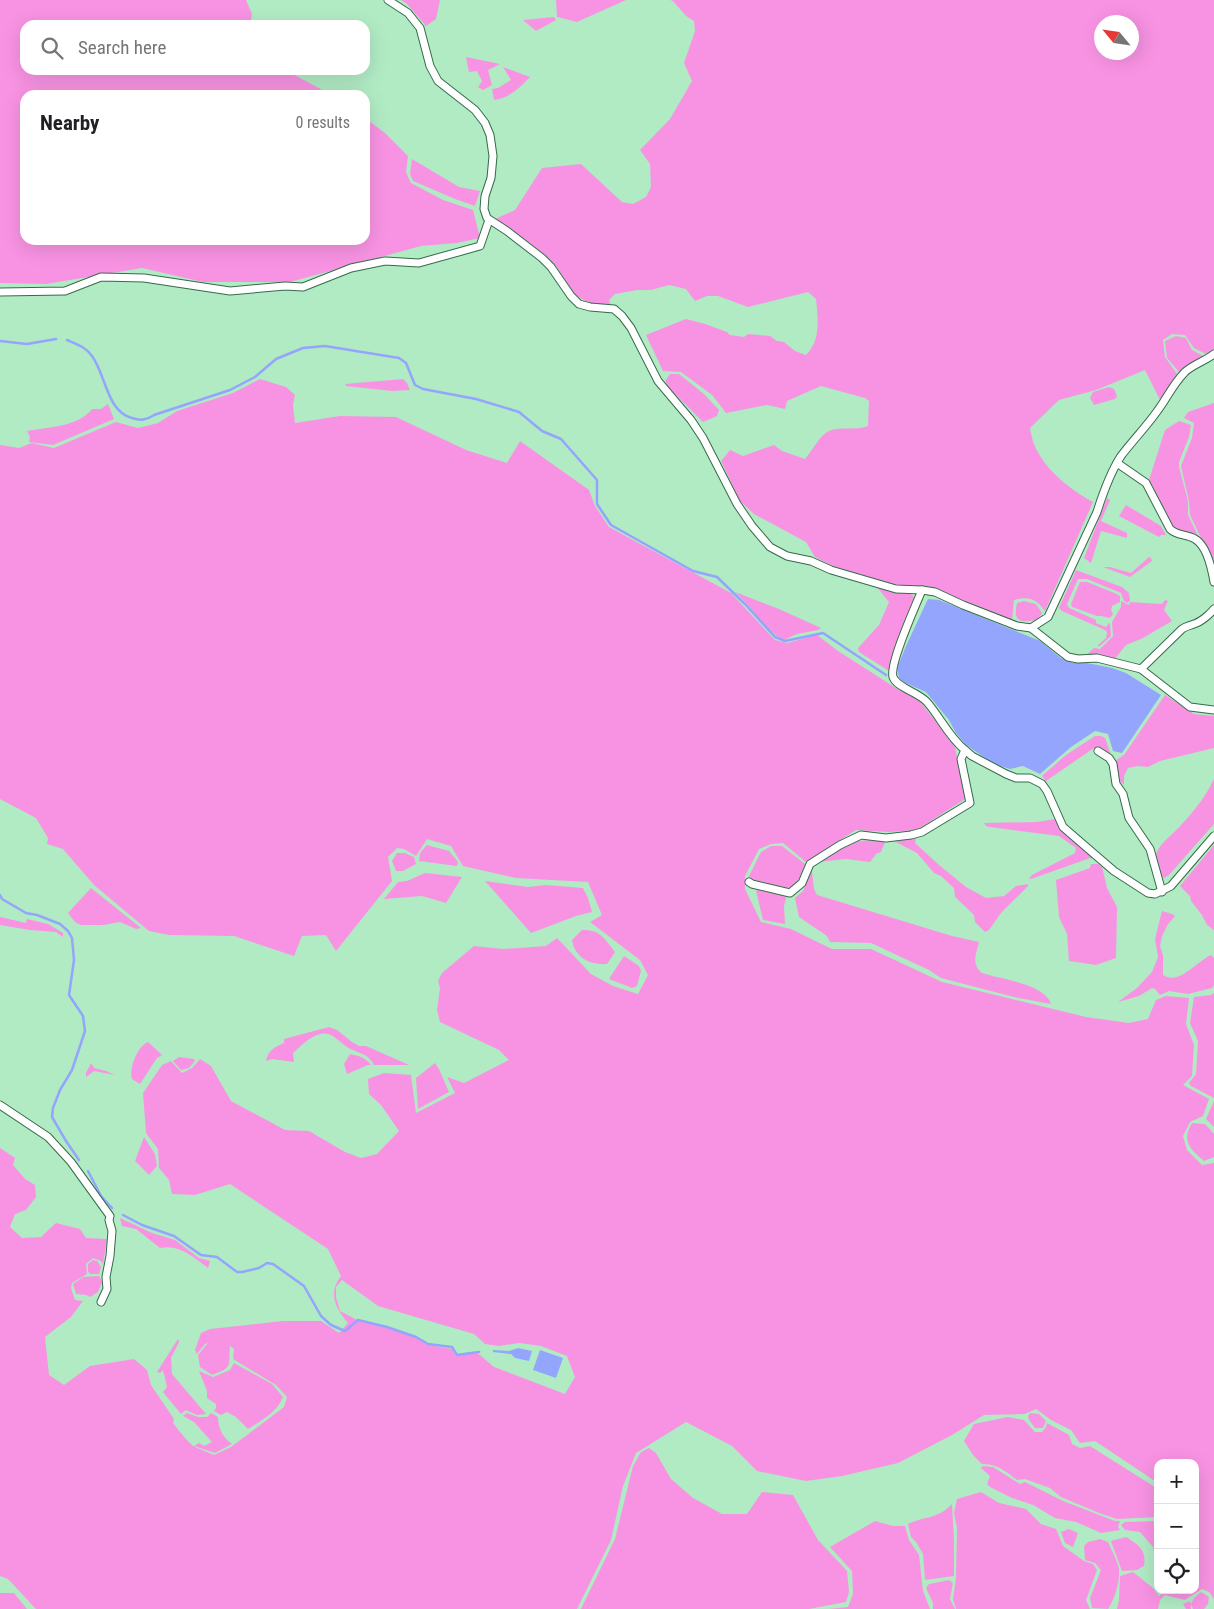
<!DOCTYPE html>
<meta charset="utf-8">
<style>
body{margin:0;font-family:"Roboto Condensed",sans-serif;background:#f6f6f6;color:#202124}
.controls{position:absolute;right:15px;bottom:15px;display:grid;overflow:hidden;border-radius:10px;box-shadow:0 5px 20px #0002}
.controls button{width:45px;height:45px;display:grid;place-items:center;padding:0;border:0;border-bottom:1px solid #e0e0e0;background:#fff;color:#202124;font:25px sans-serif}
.compass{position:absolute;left:1094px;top:15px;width:45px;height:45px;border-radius:50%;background:#fff;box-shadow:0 5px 20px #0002;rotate:299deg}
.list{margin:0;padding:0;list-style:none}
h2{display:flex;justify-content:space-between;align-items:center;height:65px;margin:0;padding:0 20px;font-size:21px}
h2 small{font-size:16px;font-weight:400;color:#757577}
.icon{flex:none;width:28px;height:28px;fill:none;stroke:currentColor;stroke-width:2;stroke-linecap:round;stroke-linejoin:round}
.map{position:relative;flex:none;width:1214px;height:1609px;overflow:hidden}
.search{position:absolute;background:#fff;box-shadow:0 5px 20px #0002;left:20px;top:20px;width:350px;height:55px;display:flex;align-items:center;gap:12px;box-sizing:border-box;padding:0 18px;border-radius:15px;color:#757577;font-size:19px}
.panel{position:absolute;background:#fff;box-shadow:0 5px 20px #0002;left:20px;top:90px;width:350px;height:155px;border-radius:15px}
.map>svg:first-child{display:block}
.green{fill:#f893e3;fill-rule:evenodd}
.water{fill:#94a5fd}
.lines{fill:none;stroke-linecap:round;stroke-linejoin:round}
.stream{stroke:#94a5fd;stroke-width:2.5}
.street-casing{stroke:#356b49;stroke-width:9}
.street{stroke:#fff;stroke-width:7}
</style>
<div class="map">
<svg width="1214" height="1609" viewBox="0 0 1214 1609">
<rect width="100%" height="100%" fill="#b1ebc4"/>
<g class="green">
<polygon points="0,0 246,0 252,14 250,25 25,25 25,70 285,70 332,95 25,95 25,240 365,240 365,118 385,133 408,156 406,172 411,183 443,200 473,210 480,238 457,243 421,246 290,282 203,282 142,268 46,284 0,283"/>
<polygon points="401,0 440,0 436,19 426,26 407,4"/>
<polygon points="556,0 626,0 577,22 557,17"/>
<path d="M 670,0 L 1214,0 L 1214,349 L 1206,354 L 1194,348 L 1185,335 L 1172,334 L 1163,340 L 1165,357 L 1177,374 L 1160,400 L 1145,370 L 1096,390 L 1059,400 L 1030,428 C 1031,433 1032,439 1034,444 C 1044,469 1069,489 1093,502 L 1045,611 C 1036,599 1029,596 1014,600 L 1012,620 L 935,589 L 913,585 L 896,587 L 833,566 L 815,557 L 806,542 L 754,514 L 740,501 L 721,461 L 730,450 L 743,456 L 774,445 L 782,451 L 805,459 C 812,451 819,436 829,431 C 840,426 856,431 868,426 L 869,401 L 865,398 L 821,386 L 787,401 L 785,409 L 767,405 L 726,413 L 712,395 L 681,372 L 663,371 L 646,335 L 686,319 L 705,324 L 727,332 L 730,335 L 744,337 L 748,334 L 770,336 L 777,341 L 784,342 L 795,351 L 806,355 C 821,340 818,319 816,299 L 808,292 L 748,307 L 718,296 L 707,296 L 695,301 L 686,289 L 669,285 L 651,290 L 637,290 L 615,294 L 609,300 L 611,306 L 590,304 L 574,294 L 556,266 L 506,226 L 495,219 L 515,210 L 542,168 L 581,164 L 622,202 L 633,204 L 646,197 L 651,187 L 650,164 L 640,150 L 670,119 L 692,81 L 684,63 L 695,31 L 694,21 L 686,16 L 673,1 ZM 1102,22 L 1132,22 L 1132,52 L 1102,52 Z"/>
<polygon points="554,17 556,20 536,31 523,20"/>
<polygon points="466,57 500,64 488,70 492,85 483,90 478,87 482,81 477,71 469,72"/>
<path d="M 503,67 L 530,77 C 519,88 510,98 494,100 L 492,89 L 498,88 L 511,80 Z"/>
<polygon points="412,159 459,187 480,191 475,206 455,199 413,181 410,174"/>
<polygon points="1176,336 1186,338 1192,350 1203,356 1179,372 1167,358 1165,341"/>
<polygon points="670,374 679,374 704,394 719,410 717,416 703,422 669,388 665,381"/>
<path d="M 260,379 L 286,387 L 295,395 L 293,405 L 295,423 L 340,416 L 396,417 L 466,450 L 507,463 L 520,441 L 589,490 L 595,506 L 609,527 L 731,593 L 775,640 L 787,643 L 817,635 L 838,651 L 899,690 L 919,700 L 955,747 L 965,799 L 917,830 L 889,832 L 856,830 L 806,862 L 783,843 L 771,844 L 759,849 L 745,876 L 745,889 L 761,922 L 791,929 L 832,949 L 871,949 L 942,982 L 1086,1017 L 1129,1023 L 1148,1019 L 1156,1000 L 1166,996 L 1189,998 L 1186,1024 L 1194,1045 L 1192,1076 L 1183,1085 L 1209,1099 L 1203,1116 L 1190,1122 L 1183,1136 L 1187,1150 L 1202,1165 L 1214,1163 L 1214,1599 L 1209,1592 L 1202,1589 L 1185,1600 L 1165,1595 L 1160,1600 L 1158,1609 L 1117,1609 L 1119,1600 L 1120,1576 L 1133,1572 L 1153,1588 L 1159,1596 L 1164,1592 L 1164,1590 L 1195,1590 L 1195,1463 L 1158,1463 L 1158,1483 L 1095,1441 L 1080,1443 L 1071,1430 L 1051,1420 L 1036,1409 L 1025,1414 L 984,1415 L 952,1435 L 898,1463 L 842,1476 L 806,1481 L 757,1471 L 732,1446 L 686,1422 L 636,1453 L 623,1486 L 611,1540 L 577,1609 L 36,1609 L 8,1579 L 0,1576 L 0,1148 L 15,1158 L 13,1165 L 25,1179 L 35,1185 L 36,1197 L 26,1210 L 15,1214 L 10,1227 L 22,1238 L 41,1237 L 56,1223 L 80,1229 L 86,1238 L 107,1239 L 103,1264 L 101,1261 L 93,1258 L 86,1264 L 87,1274 L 72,1283 L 71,1288 L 75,1300 L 83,1301 L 71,1317 L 45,1337 L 49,1375 L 64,1385 L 90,1366 L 134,1359 L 147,1370 L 151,1385 L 174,1419 L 173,1423 C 177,1428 189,1444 195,1447 C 201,1450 208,1452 214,1455 L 231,1447 L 284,1407 L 287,1397 L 276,1385 L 233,1359 L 234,1349 L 230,1346 C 228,1366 234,1367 212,1375 L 200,1367 L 198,1355 L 208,1343 L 205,1344 L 197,1354 L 195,1350 L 201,1333 L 210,1329 L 283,1321 L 321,1321 L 339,1333 L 348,1323 C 335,1308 328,1293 341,1276 L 328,1249 L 230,1184 L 195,1195 L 172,1194 L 169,1180 L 159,1168 L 158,1149 L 146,1133 L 143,1093 L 162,1065 L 171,1061 L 182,1073 L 192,1068 L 200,1059 L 211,1066 L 231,1101 L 285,1130 L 309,1131 L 345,1152 L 361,1158 L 377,1154 L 399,1131 L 381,1105 L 369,1094 L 368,1079 L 384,1073 L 411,1075 L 416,1113 L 455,1093 L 447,1077 L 464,1083 L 509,1060 L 499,1050 L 440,1022 L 437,1010 L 440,988 L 438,981 L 442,973 L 474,946 L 503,949 L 546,946 L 557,938 L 591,974 L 613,986 L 638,994 L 648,975 L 640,960 L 590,922 L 602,915 L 588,882 L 516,878 L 463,866 L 451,846 L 427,839 L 416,856 L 404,849 L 397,848 L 388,857 L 392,881 L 336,951 L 326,935 L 302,936 L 294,956 L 234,936 L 169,935 L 149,931 L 94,885 L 63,849 L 47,844 L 48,838 L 36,818 L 0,799 L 0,445 L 19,448 L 32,443 L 54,448 L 116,422 L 138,428 L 158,423 L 177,411 L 233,393 ZM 342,1280 L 378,1306 L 474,1334 L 485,1344 L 499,1346 L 519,1343 L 541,1346 L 567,1356 L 575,1377 L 565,1394 L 494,1367 L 480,1355 L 476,1353 L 456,1356 L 452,1349 L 428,1345 L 416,1338 L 387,1327 L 359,1321 L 340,1311 L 336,1297 L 336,1287 Z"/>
<polygon points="403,379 407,383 410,390 392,391 346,386 345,384"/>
<polygon points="1109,387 1114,389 1117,396 1115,399 1094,405 1090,398 1093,392"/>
<polygon points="1214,403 1214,571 1212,561 1190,515 1189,501 1181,466 1192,438 1194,423 1184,418 1188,412"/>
<path d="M 108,404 L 114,419 L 53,445 L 29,442 L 30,437 L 27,431 C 48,427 78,427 92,409 L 101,409 Z"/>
<polygon points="1179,421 1191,425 1189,437 1179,462 1179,467 1188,501 1188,515 1198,536 1194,537 1173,529 1164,515 1149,480 1165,430"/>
<polygon points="1107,498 1110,500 1101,521 1127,533 1127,538 1101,531 1091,563 1084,558"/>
<polygon points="1126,505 1161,526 1166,535 1161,535 1159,537 1119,516"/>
<polygon points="1149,557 1151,558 1152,561 1130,577 1103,567 1110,567 1131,573"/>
<polygon points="1076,570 1122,587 1129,593 1130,601 1127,603 1124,601 1121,593 1087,579 1078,579 1067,604 1069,608 1096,620 1096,623 1106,627 1109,623 1110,624 1111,636 1100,646 1097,646 1106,638 1107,632 1105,630 1062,611 1059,608"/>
<polygon points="1080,582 1087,582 1117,594 1120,596 1120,602 1112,606 1111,610 1113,614 1110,618 1101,616 1097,616 1072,607 1071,604"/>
<polygon points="877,587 893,592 910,594 913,596 915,601 896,647 889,671 859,652 858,648 879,625 889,602"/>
<path d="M 735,592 L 779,609 L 821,628 L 818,630 L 797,634 L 784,640 C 768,634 750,604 735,592 Z"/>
<polygon points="1165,600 1168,601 1164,610 1172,621 1143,638 1126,645 1113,661 1096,654 1085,656 1094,648 1100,649 1113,636 1112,622 1121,607 1121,601 1129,605 1130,602 1162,604"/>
<path d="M 1024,601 L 1036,604 L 1042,613 L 1037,620 C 1020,622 1013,623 1017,603 Z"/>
<polygon points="1165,695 1194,714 1214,716 1214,748 1160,761 1148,767 1138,766 1128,768 1124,776 1124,785 1120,781 1115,761 1124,755"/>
<polygon points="1095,736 1101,736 1105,738 1111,755 1101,748 1094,748 1046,781 1042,776 1066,755"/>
<path d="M 1214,779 L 1214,824 L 1169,875 L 1164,878 L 1161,875 L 1156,854 C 1161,841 1174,834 1182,824 C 1195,810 1206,796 1214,779 Z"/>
<polygon points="1055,819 1062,831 1092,854 1093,857 1031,879 1029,878 1032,875 1075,853 1076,848 1059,836 990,827 986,826 984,823 1037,822"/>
<polygon points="916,838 915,843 939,865 966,887 986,898 1004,896 1016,886 1028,884 1028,886 1001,913 989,930 985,932 975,922 974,915 955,897 954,888 941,876 934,873 917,853 894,841"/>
<polygon points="875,840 885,842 881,852 876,854 870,862 846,859 818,862 840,848 858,841"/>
<polygon points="427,845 449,851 458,862 457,866 419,861 420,853"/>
<polygon points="1214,845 1214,930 1207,925 1202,915 1191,901 1190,896 1180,886"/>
<polygon points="771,846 782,846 805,864 796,885 792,888 771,885 748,878 761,852"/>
<polygon points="397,853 405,853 414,857 416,864 403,871 396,871 392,861"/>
<polygon points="1091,864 1098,864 1102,867 1107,888 1117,907 1116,958 1096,965 1069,961 1067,934 1059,917 1056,880 1090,868"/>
<path d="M 812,871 L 814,889 L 817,895 L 952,936 L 979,942 C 976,954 971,964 982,973 C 1000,979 1045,984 1051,1004 L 1014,997 L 941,978 L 929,970 L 871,943 L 830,942 L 827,936 L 799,917 L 795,898 L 803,891 Z"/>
<polygon points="425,873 462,877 446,903 422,896 384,899 398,882 407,881"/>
<polygon points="485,881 528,887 546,885 583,888 588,898 592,912 576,916 531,933"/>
<polygon points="91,888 141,928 136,929 120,922 104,925 81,925 75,922 68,913"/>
<polygon points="760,888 784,894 786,898 784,906 785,924 763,920 756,891"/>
<path d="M 1162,911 L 1172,914 L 1175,916 L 1168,924 L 1162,936 L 1160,946 L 1163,955 L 1163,975 C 1179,986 1197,961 1211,955 L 1214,958 L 1214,985 L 1212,988 L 1188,994 L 1169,991 L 1160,995 L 1155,989 L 1152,988 L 1139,996 L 1118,1002 L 1137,988 L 1152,972 L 1158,957 L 1155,939 Z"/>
<polygon points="0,917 26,923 27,919 48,924 63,933 63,937 56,932 30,930 0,925"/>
<path d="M 582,930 C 600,929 605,939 615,952 L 607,964 C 590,965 575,958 572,940 Z"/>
<polygon points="624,956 639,966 641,971 637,986 632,988 609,979"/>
<polygon points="1214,993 1214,1098 1191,1086 1189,1083 1196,1074 1198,1041 1190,1023 1194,997 1211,995"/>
<path d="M 329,1027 L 337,1030 L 352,1042 L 359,1046 L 366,1046 L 409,1065 L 374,1065 C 368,1054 363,1055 353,1050 C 345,1047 340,1041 333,1036 C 319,1027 303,1044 293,1053 L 294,1062 L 272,1059 L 266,1061 C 268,1050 275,1047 284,1043 L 284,1039 Z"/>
<path d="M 148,1042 L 162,1055 L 157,1058 L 140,1084 L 132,1079 C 129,1068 137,1047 148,1042 Z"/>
<path d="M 350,1054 C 359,1056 365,1057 371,1065 L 368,1065 L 347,1074 L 344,1064 Z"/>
<polygon points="179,1057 194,1059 195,1061 189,1068 181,1070 173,1061"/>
<polygon points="91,1063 94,1068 106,1071 115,1075 94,1071 86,1077 86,1073"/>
<polygon points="435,1063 439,1069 449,1092 418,1109 416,1078"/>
<polygon points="1214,1101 1214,1127 1206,1119"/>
<path d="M 1192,1123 L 1205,1124 L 1214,1134 L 1214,1157 L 1204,1161 C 1190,1149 1181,1141 1192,1123 Z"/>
<polygon points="144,1137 155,1154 157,1166 149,1175 135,1161"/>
<path d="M 120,1218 L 152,1233 L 175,1240 L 199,1258 L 210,1261 L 208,1268 C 193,1257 180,1244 160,1248 L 136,1229 L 122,1226 Z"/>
<polygon points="93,1260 97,1261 101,1267 99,1274 90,1274 88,1271 88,1264"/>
<polygon points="99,1276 102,1282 98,1292 90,1297 86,1295 76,1294 73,1284 83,1277"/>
<polygon points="178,1339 179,1342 171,1358 172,1374 206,1414 197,1415 186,1410 181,1414 163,1392 167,1387 163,1370 160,1373 157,1372"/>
<path d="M 234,1363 L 272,1384 L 283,1397 C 278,1412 260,1421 248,1429 L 236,1417 L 227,1412 L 221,1415 L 214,1411 L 216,1408 L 216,1404 L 207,1398 L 207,1391 L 199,1371 L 213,1377 L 230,1370 Z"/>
<path d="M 187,1413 L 198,1417 L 207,1417 L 211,1413 L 218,1417 C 218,1428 223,1438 232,1444 L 215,1453 L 194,1446 L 199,1443 L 204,1446 L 212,1442 L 194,1422 L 183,1416 Z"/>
<polygon points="1030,1413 1039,1414 1046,1421 1043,1428 1035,1428 1029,1420 1028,1416"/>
<path d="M 1008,1417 L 1024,1420 L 1035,1432 L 1042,1432 L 1046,1427 L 1047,1423 L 1069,1435 L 1072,1444 L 1080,1448 L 1090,1446 L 1158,1489 L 1158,1517 L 1117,1519 L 1099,1513 L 1061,1497 L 1050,1488 L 1025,1479 L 1017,1480 C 1007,1472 996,1463 982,1464 L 973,1455 L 964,1441 L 974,1424 Z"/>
<polygon points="649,1448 656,1453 671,1479 693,1498 722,1514 747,1514 762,1492 793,1495 818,1540 847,1571 849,1592 846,1602 809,1609 581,1609 615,1539 633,1466 641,1452"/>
<polygon points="983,1466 993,1467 1020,1484 1025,1482 1063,1501 1115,1521 1120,1521 1118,1527 1120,1530 1101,1533 1076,1522 1055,1518 1033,1505 1012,1498 990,1487 987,1484 990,1476 981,1468"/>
<polygon points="981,1492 999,1503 1026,1509 1041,1524 1056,1529 1063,1546 1084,1561 1093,1564 1097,1570 1086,1600 1090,1609 956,1609 953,1599 956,1578 957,1528 954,1513 957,1499"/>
<path d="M 952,1504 L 954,1541 L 954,1576 L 925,1580 L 923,1554 L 916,1542 L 911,1537 L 908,1524 C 925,1516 938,1519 952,1504 Z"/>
<polygon points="875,1521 893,1526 905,1526 909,1540 919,1555 923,1591 930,1609 829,1609 848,1607 853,1594 852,1571 830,1547"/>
<polygon points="1158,1521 1158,1573 1153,1547 1140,1532 1125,1530 1121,1525 1125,1522"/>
<polygon points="1069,1529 1078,1533 1073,1547 1065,1543 1061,1532"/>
<path d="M 1126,1537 C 1138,1544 1147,1551 1144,1566 L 1137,1570 L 1122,1571 L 1112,1544 L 1111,1541 Z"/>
<path d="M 1100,1539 L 1108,1542 C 1112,1551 1117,1560 1119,1569 C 1120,1581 1115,1599 1108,1609 L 1092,1608 L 1090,1598 L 1101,1570 L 1095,1563 L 1085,1560 L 1084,1546 L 1088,1542 Z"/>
<polygon points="949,1580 953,1583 950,1599 955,1609 933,1609 933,1603 926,1588 929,1584"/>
<polygon points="1201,1592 1209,1597 1208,1604 1204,1609 1193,1609 1191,1604 1191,1609 1186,1609 1183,1604 1190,1601 1191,1604 1194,1598"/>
<polygon points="0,1593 14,1593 27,1609 0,1609"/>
</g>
<g class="water">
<polygon points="928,599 939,600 1040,641 1061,658 1073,663 1082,662 1112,668 1126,673 1161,695 1122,753 1113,751 1108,734 1095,731 1071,747 1040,774 1023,766 1010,769 994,764 965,744 956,733 949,720 926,692 905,683 899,678 897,668 906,646"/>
<polygon points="518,1348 532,1351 529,1361 515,1358 511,1354 493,1352 493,1350 509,1351"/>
<polygon points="540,1350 563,1358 556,1378 533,1370"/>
</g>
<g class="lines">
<g class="stream">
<path d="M 67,340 C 76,344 86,347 92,356 C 106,375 107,412 132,418 C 141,421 146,420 154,415 L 230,390 L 255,377 L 276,359 L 303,348 L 325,346 L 399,358 L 406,363 L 415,385 L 423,389 L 476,399 L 519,412 L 542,431 L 561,439 L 597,480 L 597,504 L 611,525 L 693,571 L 717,577 L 746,605 L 775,637 L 785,641 L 823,633 L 886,675"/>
<polyline points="0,341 27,344 56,339"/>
<polyline points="0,895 2,899 26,913 37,915 60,924 68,931 72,938 74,960 69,995 83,1016 85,1031 72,1070 60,1090 53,1108 52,1117 66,1141 79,1160"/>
<polyline points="88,1171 101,1196 112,1208"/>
<polyline points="123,1215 142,1225 174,1236 201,1255 217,1257 237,1272 242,1272 259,1268 267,1263 273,1264 304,1286 321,1316 331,1325 345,1331 358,1320 387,1327 416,1337 428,1344 452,1347 457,1355 479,1352"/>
</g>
<g class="street-casing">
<g id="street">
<path d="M 388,0 L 408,13 L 420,28 L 430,66 L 438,81 L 475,110 L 485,123 L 490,135 L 493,156 L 491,178 L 485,196 L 484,209 L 487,218 L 507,231 L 542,258 L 551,267 L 571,296 L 579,304 L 590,307 L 614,309 L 622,316 L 631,328 L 658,381 L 691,420 L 703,438 L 737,504 L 752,526 L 770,547 L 787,556 L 811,561 L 831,570 L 896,589 L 922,590 L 935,592 L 963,605 L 1017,626 L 1031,628 L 1048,617 L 1097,512 C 1103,493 1110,473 1121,456 C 1133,440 1147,426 1158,410 C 1167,398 1173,384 1185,372 C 1192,365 1205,361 1214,354"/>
<polyline points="0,292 65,291 101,277 144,278 230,291 285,286 303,287 351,268 385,261 419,263 480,246 489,220"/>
<path d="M 1117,463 L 1146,483 L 1170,529 C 1177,536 1187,534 1195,539 C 1207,546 1212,570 1214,582"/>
<path d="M 922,590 C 916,605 889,664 893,677 C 897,688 918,692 927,702 C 940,717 949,737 965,750 L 972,756 L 1006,774 L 1016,778 L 1030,778 L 1042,784 L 1047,791 L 1063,827 L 1114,871 L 1148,893 L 1155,894 L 1171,886 L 1214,836"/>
<polyline points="1031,628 1068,657 1078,659 1097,658 1141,669 1190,707 1214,710"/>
<path d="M 1141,669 L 1182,629 C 1186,626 1189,626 1194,624 C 1201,622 1210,614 1214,609"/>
<polyline points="1098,751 1109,758 1113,764 1116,784 1123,794 1129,818 1150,849 1162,892"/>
<polyline points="749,882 752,884 790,893 802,883 810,864 840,845 861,835 886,838 911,835 922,832 970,803 961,759 965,750"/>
<polyline points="0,1105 48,1137 71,1162 110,1216 109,1220 112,1231 110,1256 106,1277 107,1289 101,1302"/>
</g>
</g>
<use href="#street" class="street"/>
</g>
</svg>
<div class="controls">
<button>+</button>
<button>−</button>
<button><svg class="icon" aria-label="locate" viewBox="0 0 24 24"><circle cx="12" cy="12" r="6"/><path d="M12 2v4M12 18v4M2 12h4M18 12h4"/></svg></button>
</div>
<svg class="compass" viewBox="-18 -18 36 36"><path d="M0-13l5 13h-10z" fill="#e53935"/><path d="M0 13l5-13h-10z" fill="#757577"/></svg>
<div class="search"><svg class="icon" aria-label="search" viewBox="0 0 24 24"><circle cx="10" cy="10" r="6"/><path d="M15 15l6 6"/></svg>Search here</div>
<section class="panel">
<h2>Nearby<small>0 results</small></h2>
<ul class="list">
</ul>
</section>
</div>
